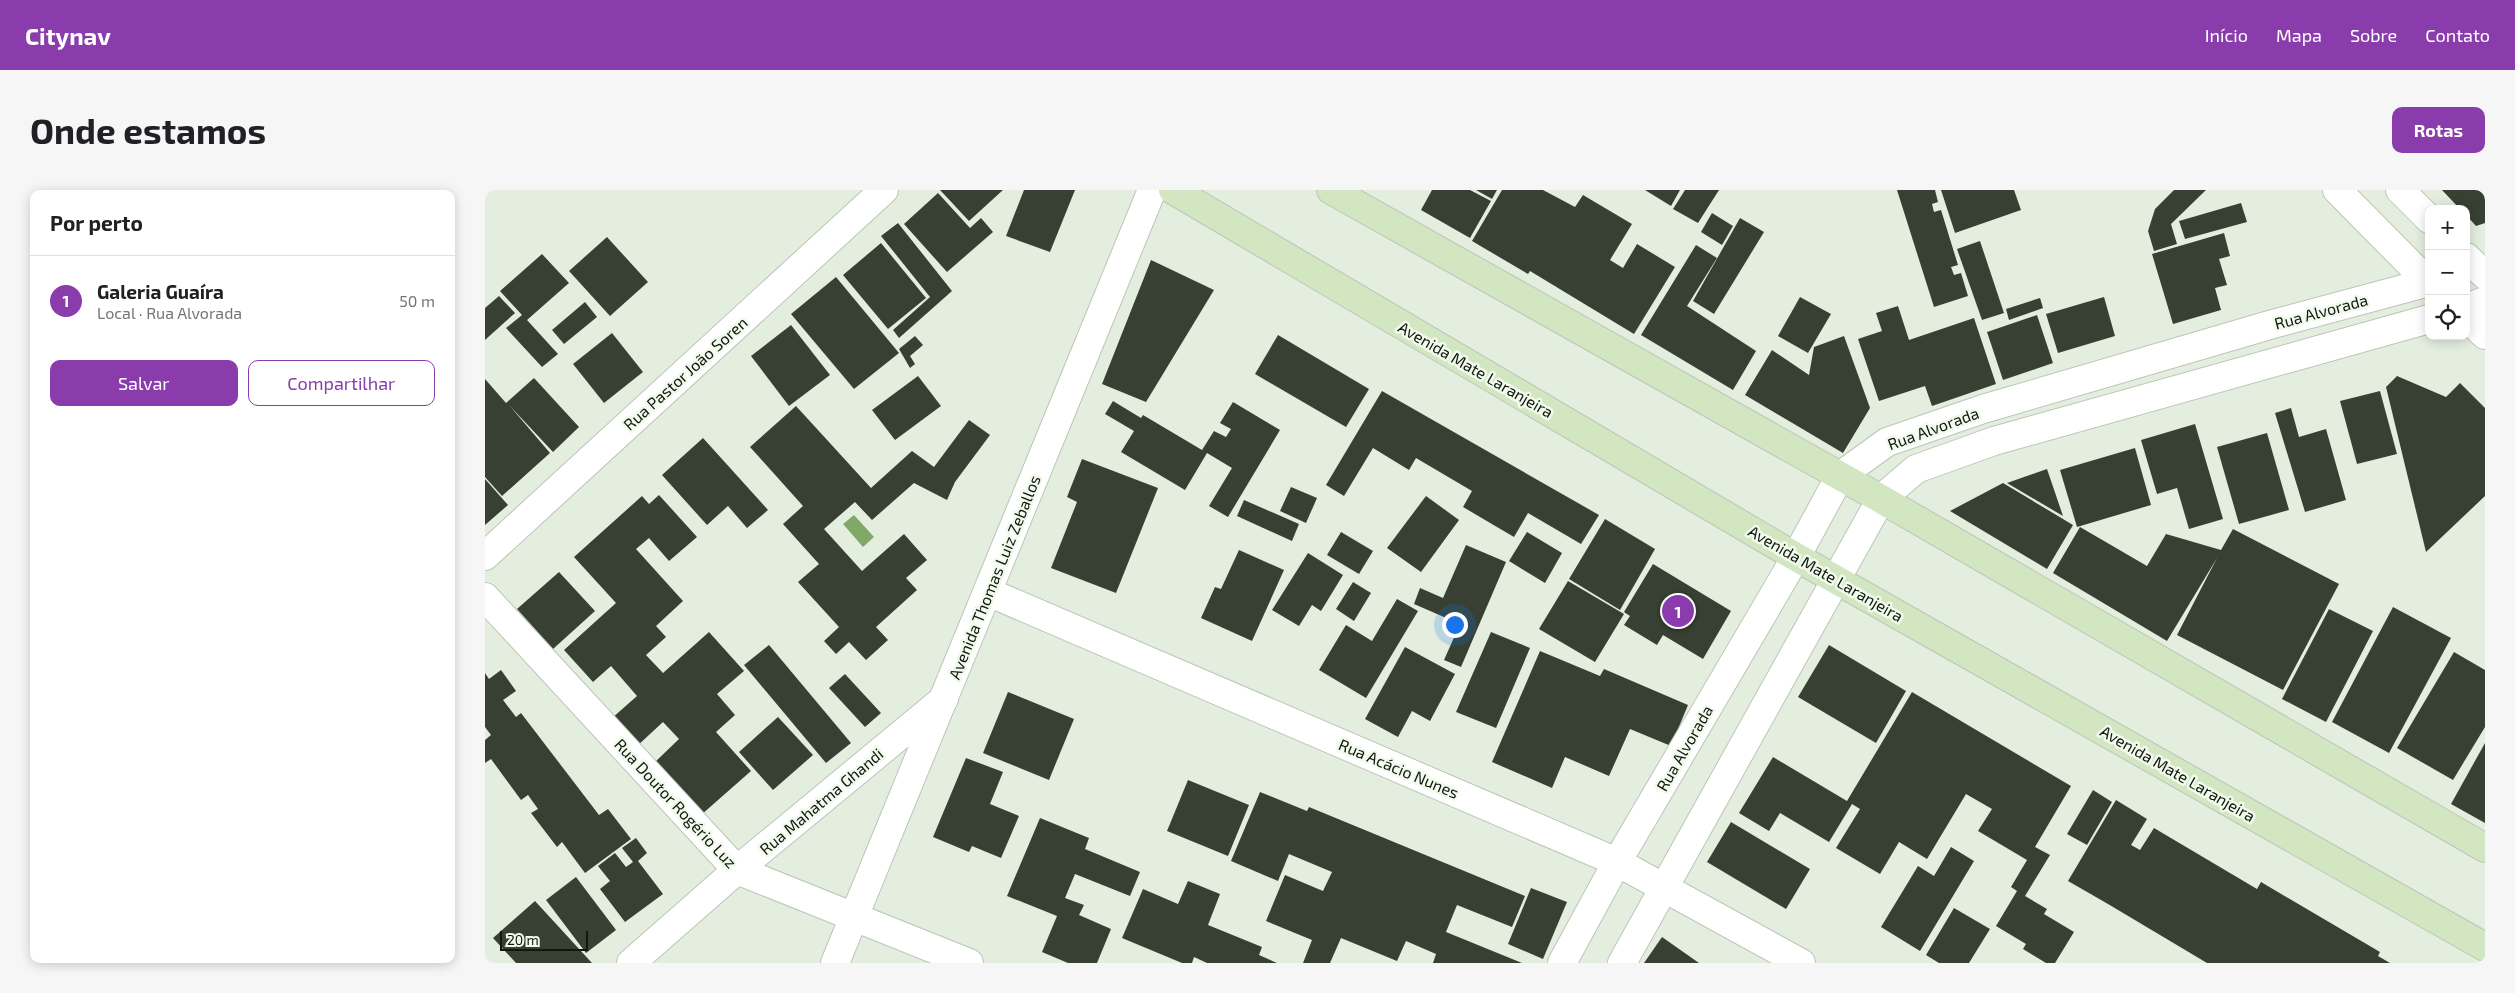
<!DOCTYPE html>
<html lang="pt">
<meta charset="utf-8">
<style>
body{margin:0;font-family:"Exo 2",sans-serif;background:#f6f6f6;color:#202124}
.controls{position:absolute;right:15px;top:15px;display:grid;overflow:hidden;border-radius:10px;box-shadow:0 2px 12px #0003}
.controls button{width:45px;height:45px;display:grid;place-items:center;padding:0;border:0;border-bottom:1px solid #e0e0e0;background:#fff;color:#202124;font:25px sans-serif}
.scale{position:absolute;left:15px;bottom:12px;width:88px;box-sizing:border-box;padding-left:5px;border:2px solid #131611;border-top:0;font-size:14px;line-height:18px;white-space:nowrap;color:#131611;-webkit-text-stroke:4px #f1fbec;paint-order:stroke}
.you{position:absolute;left:969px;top:434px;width:18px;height:18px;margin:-12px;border:4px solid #fff;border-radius:50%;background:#1a73e8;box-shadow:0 0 0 8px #1a73e833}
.badge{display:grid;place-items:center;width:32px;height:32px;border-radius:50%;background:#8a3cac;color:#fff;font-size:16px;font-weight:700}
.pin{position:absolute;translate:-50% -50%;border:2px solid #fff;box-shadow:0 1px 5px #0006}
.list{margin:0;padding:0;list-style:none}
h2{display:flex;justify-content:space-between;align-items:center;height:65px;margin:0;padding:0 20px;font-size:21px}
h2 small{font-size:16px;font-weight:400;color:#757577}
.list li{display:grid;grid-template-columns:32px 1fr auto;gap:15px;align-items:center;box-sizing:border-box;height:90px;padding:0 20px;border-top:1px solid #e0e0e0}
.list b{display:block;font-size:19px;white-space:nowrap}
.list p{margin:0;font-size:16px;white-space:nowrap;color:#757577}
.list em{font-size:16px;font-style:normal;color:#757577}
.actions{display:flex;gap:10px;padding:15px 20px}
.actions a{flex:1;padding:11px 0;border:1px solid #8a3cac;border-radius:10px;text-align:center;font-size:18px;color:#8a3cac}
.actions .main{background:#8a3cac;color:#fff}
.icon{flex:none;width:28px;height:28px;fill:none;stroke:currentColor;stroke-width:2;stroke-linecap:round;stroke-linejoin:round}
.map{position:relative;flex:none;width:2000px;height:773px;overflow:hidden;border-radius:10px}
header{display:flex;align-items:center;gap:30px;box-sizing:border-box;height:70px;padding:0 25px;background:#8a3cac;color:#fff}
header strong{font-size:24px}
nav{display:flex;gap:28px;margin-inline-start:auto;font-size:18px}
.intro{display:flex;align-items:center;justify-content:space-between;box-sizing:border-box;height:120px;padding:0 30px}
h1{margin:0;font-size:35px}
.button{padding:12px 22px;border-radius:10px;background:#8a3cac;color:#fff;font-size:18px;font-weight:700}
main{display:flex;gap:30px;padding:0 30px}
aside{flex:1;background:#fff;border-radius:10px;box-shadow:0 2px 12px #0003}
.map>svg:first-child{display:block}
.water{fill:#80a867}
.building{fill:#384034}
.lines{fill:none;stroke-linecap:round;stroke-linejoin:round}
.minor-casing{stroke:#bcc5b7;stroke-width:30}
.tertiary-casing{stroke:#bcc5b7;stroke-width:30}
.secondary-casing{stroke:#bcc5b7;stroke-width:30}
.minor{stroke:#fff;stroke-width:28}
.tertiary{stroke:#fff;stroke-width:28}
.secondary{stroke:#d2e6c2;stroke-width:28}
.labels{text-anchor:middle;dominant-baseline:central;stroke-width:5;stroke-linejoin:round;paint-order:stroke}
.street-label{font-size:16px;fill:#131611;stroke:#f1fbec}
</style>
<header>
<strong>Citynav</strong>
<nav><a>Início</a><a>Mapa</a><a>Sobre</a><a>Contato</a></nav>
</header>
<div class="intro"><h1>Onde estamos</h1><a class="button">Rotas</a></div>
<main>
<aside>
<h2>Por perto<small></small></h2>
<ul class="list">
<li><span class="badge">1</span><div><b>Galeria Guaíra</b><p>Local · Rua Alvorada</p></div><em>50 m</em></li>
</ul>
<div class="actions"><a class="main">Salvar</a><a>Compartilhar</a></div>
</aside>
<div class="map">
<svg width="2000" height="773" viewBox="0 0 2000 773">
<rect width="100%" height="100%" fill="#e4eedf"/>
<polygon class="water" points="369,325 389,347 378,357 358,334"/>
<g class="building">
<polygon points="455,0 518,0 484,31"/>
<polygon points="539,0 590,0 565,62 521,46"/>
<polygon points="947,0 985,0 1006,11 985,48 936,20"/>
<polygon points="991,0 1012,0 1007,9"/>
<polygon points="1017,0 1058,0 1090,17 1098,5 1147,34 1125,70 1138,78 1152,54 1190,77 1149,144 1045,81 1043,84 987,51"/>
<polygon points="1160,0 1195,0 1186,16"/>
<polygon points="1200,0 1234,0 1213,33 1188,19"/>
<polygon points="1412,0 1450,0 1453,12 1447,14 1449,22 1456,20 1473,75 1466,77 1469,85 1476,83 1483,106 1449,117"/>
<polygon points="1456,0 1529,0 1536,20 1470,43"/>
<polygon points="1689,0 1721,0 1686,34 1692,54 1669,61 1663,41 1670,19"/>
<polygon points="1957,0 2000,0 2000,33 1991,36 1981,25 1981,19 1975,19"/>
<polygon points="453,3 485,38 496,28 508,42 462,82 419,34"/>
<polygon points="1756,13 1762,32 1700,49 1694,31"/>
<polygon points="1227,23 1248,36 1237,55 1216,42"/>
<polygon points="1255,28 1279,42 1229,124 1208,111"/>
<polygon points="413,33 467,101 414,148 408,140 445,107 396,46"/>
<polygon points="1739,43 1745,66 1734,69 1742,95 1730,98 1736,120 1688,134 1667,64"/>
<polygon points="122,47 163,92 125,126 84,81"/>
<polygon points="1495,51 1519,123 1497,130 1472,59"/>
<polygon points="396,53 441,108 403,139 358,85"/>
<polygon points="1211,55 1232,68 1202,116 1271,161 1248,200 1156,145"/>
<polygon points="57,64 84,93 42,130 73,164 57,177 21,138 37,125 15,101"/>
<polygon points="666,70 729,100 661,212 617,194"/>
<polygon points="351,87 414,163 369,199 306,124"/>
<polygon points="14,106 30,123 0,150 0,118"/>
<polygon points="1315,107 1346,124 1323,163 1293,146"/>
<polygon points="1619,107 1630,146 1573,163 1561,124"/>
<polygon points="1555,108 1558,118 1524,130 1521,119"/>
<polygon points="100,112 112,127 79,154 67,140"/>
<polygon points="1413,116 1424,150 1489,128 1511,194 1447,216 1440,196 1394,211 1373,149 1397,141 1391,123"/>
<polygon points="1552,125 1568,173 1518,190 1502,142"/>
<polygon points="306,135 345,185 304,216 266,166"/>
<polygon points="127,143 158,182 119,213 88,174"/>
<polygon points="793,145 884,199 861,237 770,184"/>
<polygon points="430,146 438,155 425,166 430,174 425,178 414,159"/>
<polygon points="1359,146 1385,218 1358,263 1260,205 1287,160 1324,185 1329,157"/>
<polygon points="433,186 456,216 410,250 387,220"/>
<polygon points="1912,186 1961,207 1975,193 2000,218 2000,306 1941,362 1901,197"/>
<polygon points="49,188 94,237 68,262 24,215 65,263 17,306 0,287 0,189 21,213"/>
<polygon points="897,201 1114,325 1096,354 1043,323 1029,347 978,317 987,301 931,268 924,280 888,258 859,306 841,295"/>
<polygon points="1895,201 1912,264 1872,274 1855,211"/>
<polygon points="628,211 656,228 658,225 717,260 729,241 741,247 746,239 735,233 748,212 795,240 743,327 724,316 747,278 722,263 700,300 636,262 649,241 620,224"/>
<polygon points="311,216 386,298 427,261 449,277 484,230 505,245 470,292 462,310 429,293 387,330 370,312 339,339 377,381 419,344 442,370 421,388 432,400 391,437 403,450 381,470 364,452 351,464 339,451 354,437 313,392 334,374 298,334 318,316 265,257"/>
<polygon points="1806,218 1814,247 1841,239 1861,310 1820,322 1790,223"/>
<polygon points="1710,234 1738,329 1704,339 1692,298 1672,304 1656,250"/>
<polygon points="1782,243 1804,320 1754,334 1732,257"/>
<polygon points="218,248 283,320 262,338 243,316 222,335 177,285"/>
<polygon points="1650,258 1666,315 1592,337 1575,280"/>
<polygon points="597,269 673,298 631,403 566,378 592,312 582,307"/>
<polygon points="1562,279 1578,326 1522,293"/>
<polygon points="0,289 23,315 0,335"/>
<polygon points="1518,293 1588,335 1562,379 1465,321"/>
<polygon points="806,297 832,308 821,333 795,321"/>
<polygon points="174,305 212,347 184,371 164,348 151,359 198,411 171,436 181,447 161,465 178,483 224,442 259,481 232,504 250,525 231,542 266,581 216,625 169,573 194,549 178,532 151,557 126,529 152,506 126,476 108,492 79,460 131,413 89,367 157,306 164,314"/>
<polygon points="941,306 974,330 936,382 902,358"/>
<polygon points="759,310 814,334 807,351 752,326"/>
<polygon points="1120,329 1170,359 1135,420 1084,389"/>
<polygon points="1595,337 1662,376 1681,344 1736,360 1748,339 1854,394 1798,500 1692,445 1732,368 1682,451 1568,383"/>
<polygon points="856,342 888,361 874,384 842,365"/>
<polygon points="1042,342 1077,363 1060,393 1024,371"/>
<polygon points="981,355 1021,372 976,477 959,470 975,434 929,414 935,398 958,408"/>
<polygon points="754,360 799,380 767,451 716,428 730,397 736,399"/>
<polygon points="823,363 858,385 836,421 827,415 814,436 787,420"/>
<polygon points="1168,374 1246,421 1218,469 1178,445 1172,455 1139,435 1145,426 1139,422"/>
<polygon points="74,382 110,421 68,459 32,419"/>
<polygon points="1083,391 1139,424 1110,472 1054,439"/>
<polygon points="868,392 886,403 869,431 851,419"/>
<polygon points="912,409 933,421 881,508 834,480 861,435 887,451"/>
<polygon points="1908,417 1966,448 1904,563 1847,532"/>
<polygon points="1844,419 1888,441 1841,532 1797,509"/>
<polygon points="1006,442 1045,458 1011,538 971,522"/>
<polygon points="284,455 366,553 341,573 259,475"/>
<polygon points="1344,455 1421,501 1391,553 1313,507"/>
<polygon points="920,457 970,484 945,531 927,521 913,547 880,529"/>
<polygon points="1055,461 1115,486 1119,479 1203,515 1186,556 1145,539 1124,586 1080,567 1067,598 1007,572"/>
<polygon points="1969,462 2000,480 2000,537 1968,590 1912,558"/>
<polygon points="16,480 31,501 18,510 31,527 36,523 114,625 123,619 146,649 100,683 77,652 72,657 46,623 53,619 43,605 36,610 6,569 0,573 0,550 6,545 0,537 0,483 4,489"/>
<polygon points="360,484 396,523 380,537 344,498"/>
<polygon points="523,502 589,529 564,590 498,563"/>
<polygon points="1427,502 1586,596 1550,657 1565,665 1540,706 1562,719 1559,724 1589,742 1570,773 1561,773 1538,759 1541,754 1511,736 1532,701 1526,697 1542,670 1493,641 1507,619 1481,604 1442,669 1414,652 1395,684 1351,658 1375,619 1367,614 1344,652 1295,623 1284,641 1254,623 1288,567 1362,611"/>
<polygon points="293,527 328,565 288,600 254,562"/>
<polygon points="2000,553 2000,633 1966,614"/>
<polygon points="481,568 518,582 505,614 534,626 516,668 487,656 484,662 448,647"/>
<polygon points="703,590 764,615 743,666 682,641"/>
<polygon points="1608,600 1627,612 1602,655 1582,644"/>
<polygon points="775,602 822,621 824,617 1040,706 1027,737 972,715 961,742 1037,773 948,773 951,764 921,751 912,771 856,748 845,773 818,773 827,750 781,731 800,685 838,701 847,682 804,664 793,691 746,671"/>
<polygon points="1631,610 1662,629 1646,655 1655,660 1669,638 1772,699 1776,692 1895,762 1893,766 1905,773 1722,773 1623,714 1583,691"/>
<polygon points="555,628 604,648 600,659 655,682 645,706 590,684 580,708 599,715 594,725 626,739 612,773 583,773 557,762 572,726 522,706"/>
<polygon points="1246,632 1325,679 1301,719 1222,672"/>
<polygon points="151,648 162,663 153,671 178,704 140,732 115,699 125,691 113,676 130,663 141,677 148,672 137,658"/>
<polygon points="1466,657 1489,671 1435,761 1396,737 1433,676 1449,686"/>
<polygon points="91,687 131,740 101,763 61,710"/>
<polygon points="703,691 735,704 723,735 777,757 774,765 792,773 722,773 709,767 707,773 697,773 637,748 658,699 693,714"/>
<polygon points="1046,698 1082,712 1058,769 1023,754"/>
<polygon points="50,711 107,773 31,773 8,748"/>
<polygon points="1469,718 1505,739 1484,773 1454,773 1441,765"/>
<polygon points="1177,747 1214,773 1159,773"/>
</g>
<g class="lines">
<g class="minor-casing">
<g id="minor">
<polyline points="1852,0 1944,93"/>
<polyline points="1915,0 1944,29"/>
<polyline points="1981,67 2000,85"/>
<polyline points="1981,118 2000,111"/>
<polyline points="1981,127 2000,145"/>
<polyline points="0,366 399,0"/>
<polyline points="0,407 252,680 484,773"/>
<polyline points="146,773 252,680 459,509"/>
<polyline points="1077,773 1132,672 1311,367 1355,286 1402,252 1498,219 1788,134 1944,92"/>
<polyline points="1137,773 1396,309 1431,279 1509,251 1944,129"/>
</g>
</g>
<g class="tertiary-casing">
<g id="tertiary">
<polyline points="503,402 1132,672 1316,773"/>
<polyline points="350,773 667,0"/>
</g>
</g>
<g class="secondary-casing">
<g id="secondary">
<polyline points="688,0 1311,367 2000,757"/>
<polyline points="846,0 1396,309 2000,658"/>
</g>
</g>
<use href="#minor" class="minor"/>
<use href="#tertiary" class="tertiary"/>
<use href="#secondary" class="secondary"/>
</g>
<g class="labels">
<g class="street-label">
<text transform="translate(1836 121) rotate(-15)">Rua Alvorada</text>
<text transform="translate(991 179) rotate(30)">Avenida Mate Laranjeira</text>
<text transform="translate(200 183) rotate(-42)">Rua Pastor João Soren</text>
<text transform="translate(1448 238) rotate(-20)">Rua Alvorada</text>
<text transform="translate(1341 383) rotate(30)">Avenida Mate Laranjeira</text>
<text transform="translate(509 387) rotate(-68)">Avenida Thomas Luiz Zeballos</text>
<text transform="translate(1199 558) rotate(-60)">Rua Alvorada</text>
<text transform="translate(914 578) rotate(23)">Rua Acácio Nunes</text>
<text transform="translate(1693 583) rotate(30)">Avenida Mate Laranjeira</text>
<text transform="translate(336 611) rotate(-40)">Rua Mahatma Ghandi</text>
<text transform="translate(191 613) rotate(47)">Rua Doutor Rogério Luz</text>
</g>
</g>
</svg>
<div class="controls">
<button>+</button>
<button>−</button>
<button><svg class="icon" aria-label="locate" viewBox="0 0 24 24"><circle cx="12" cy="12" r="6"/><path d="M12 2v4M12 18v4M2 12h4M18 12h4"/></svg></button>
</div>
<div class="scale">20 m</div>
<div class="you"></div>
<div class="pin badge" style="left:1193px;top:421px">1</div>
</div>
</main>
